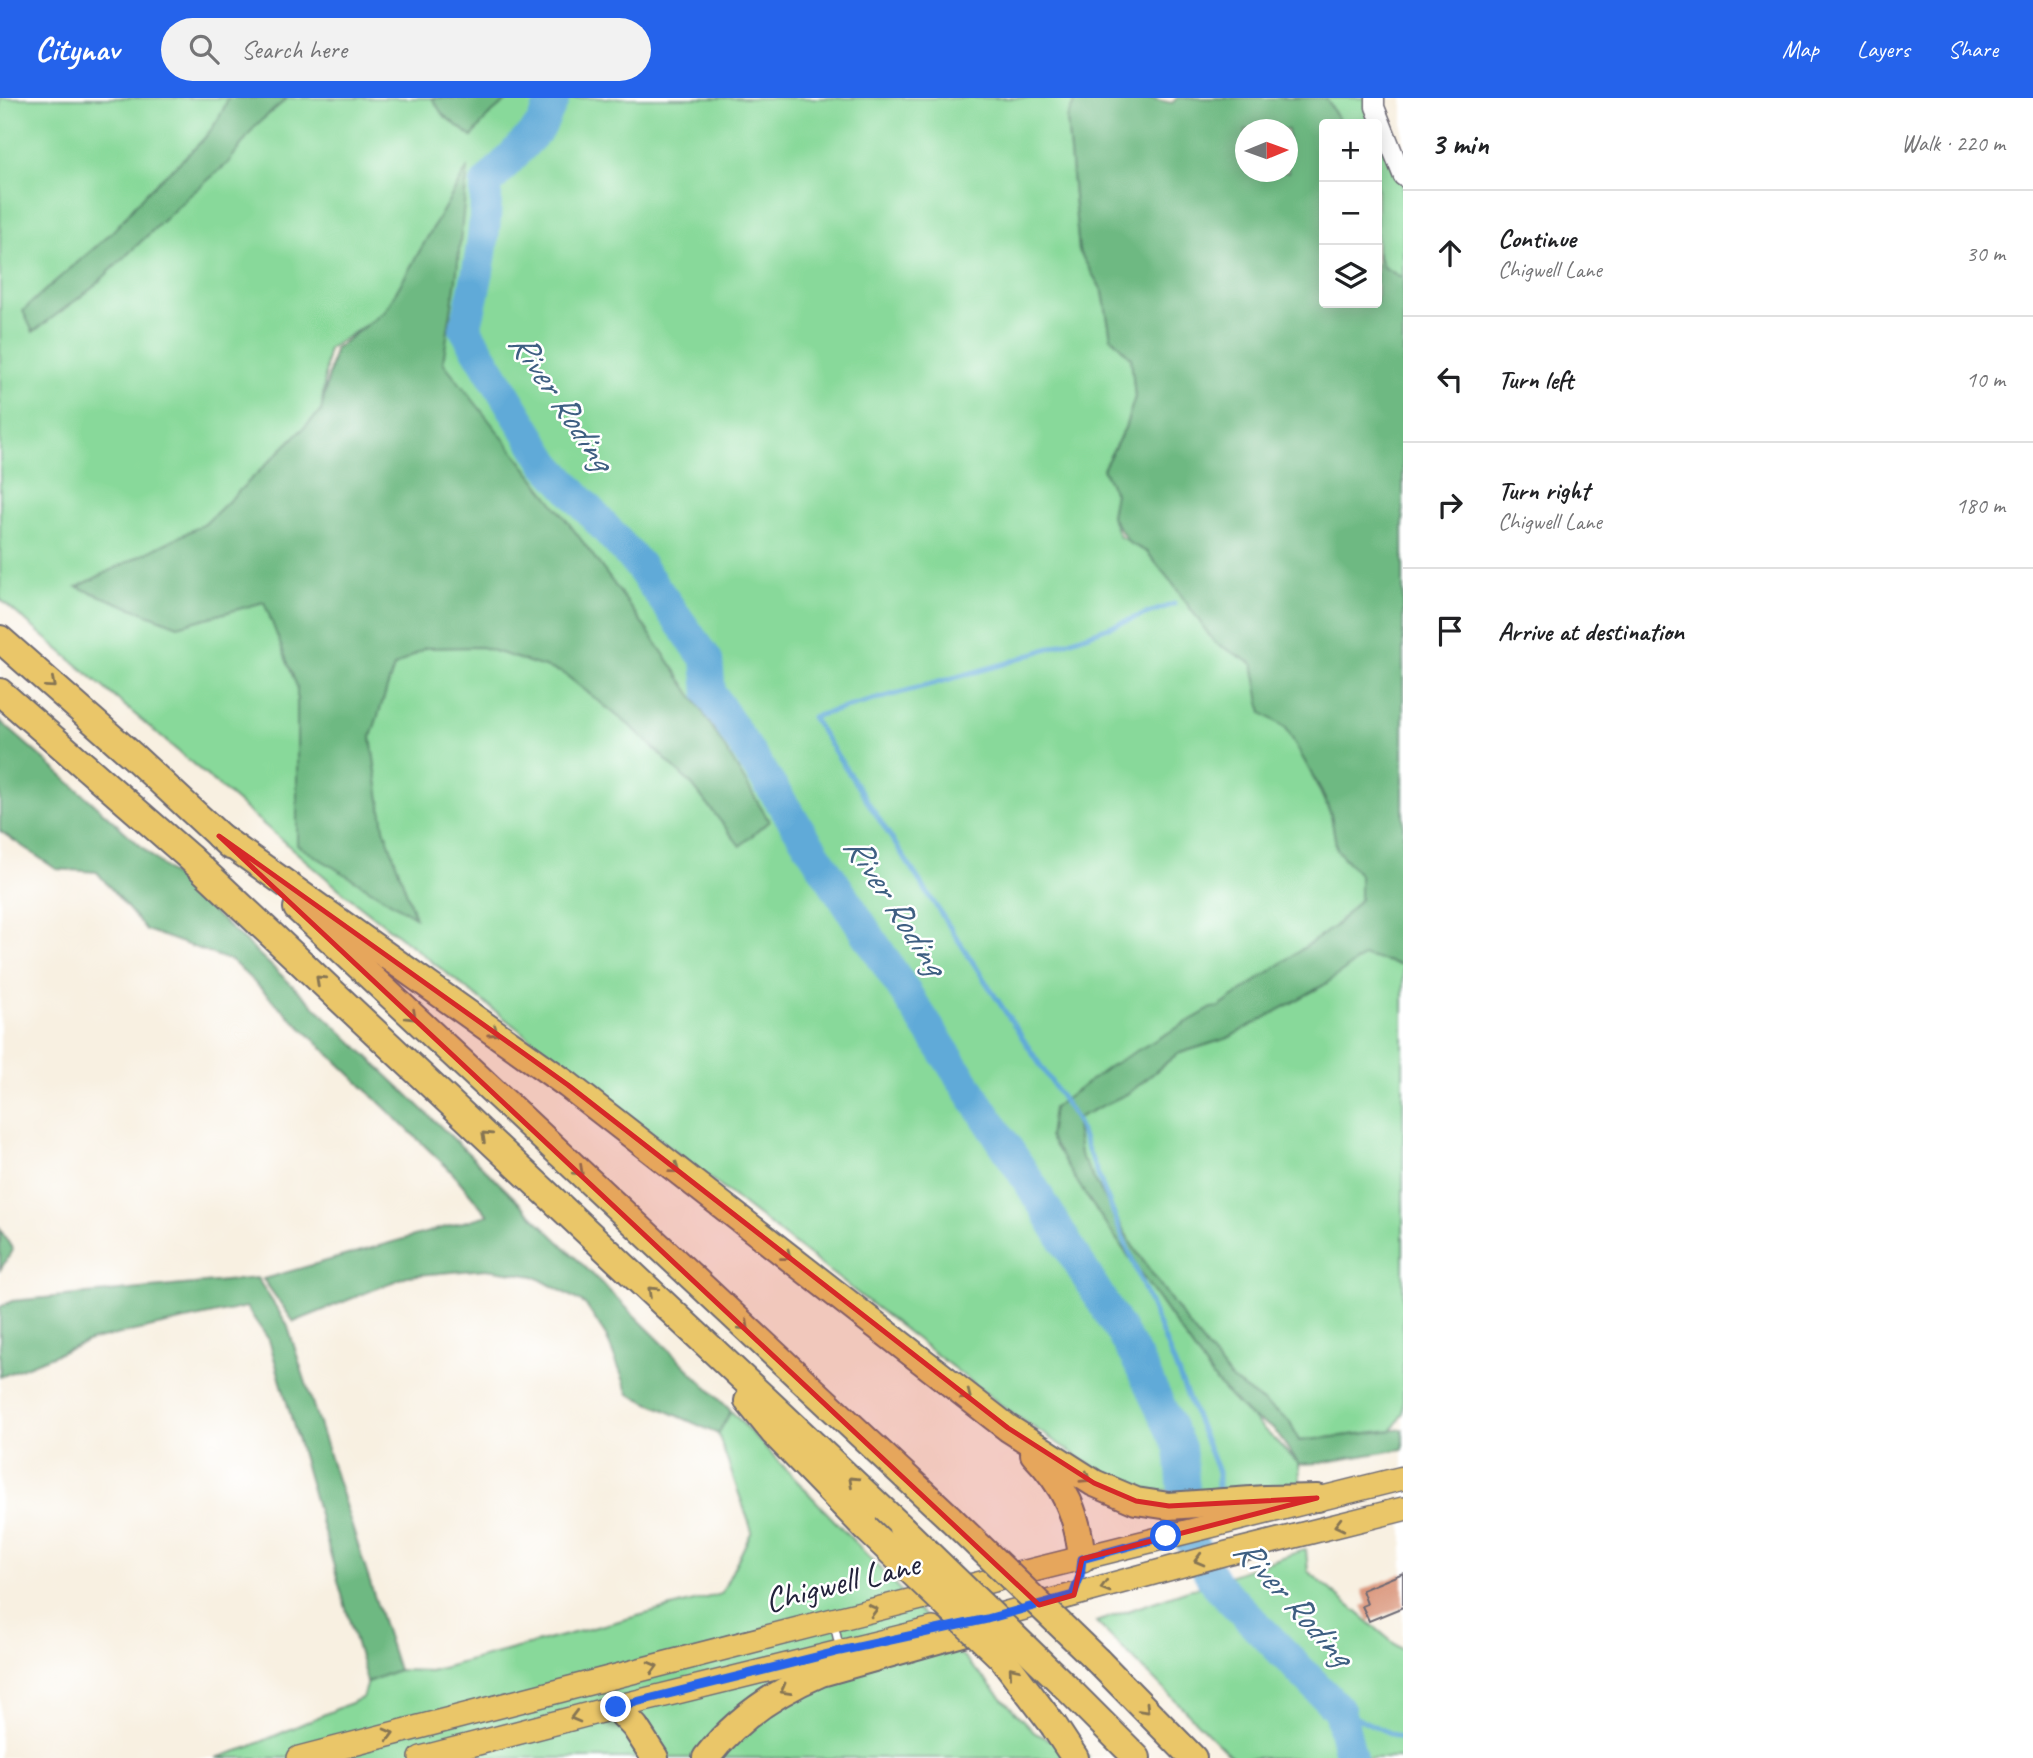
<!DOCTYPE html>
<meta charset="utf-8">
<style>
body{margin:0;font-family:Caveat,sans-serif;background:#f2f2f2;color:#202124}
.controls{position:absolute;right:21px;top:21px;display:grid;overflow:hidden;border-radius:7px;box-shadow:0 4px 18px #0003}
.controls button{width:63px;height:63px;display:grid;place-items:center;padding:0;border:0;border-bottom:2px solid #e0e0e0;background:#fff;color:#202124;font:35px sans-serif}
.compass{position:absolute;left:1235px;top:21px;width:63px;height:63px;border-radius:50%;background:#fff;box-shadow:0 4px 18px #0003;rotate:89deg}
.stop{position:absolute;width:21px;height:21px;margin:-16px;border:5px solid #2563eb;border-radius:50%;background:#fff}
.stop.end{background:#2563eb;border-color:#fff;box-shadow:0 2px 7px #0008}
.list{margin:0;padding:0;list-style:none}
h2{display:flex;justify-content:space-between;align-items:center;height:91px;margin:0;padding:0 28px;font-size:30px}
h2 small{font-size:23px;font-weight:400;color:#757577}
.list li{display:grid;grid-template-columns:46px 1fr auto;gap:21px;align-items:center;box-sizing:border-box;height:126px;padding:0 28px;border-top:2px solid #e0e0e0}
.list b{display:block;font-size:26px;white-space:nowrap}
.list p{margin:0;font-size:23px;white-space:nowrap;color:#757577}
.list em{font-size:23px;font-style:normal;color:#757577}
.icon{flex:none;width:38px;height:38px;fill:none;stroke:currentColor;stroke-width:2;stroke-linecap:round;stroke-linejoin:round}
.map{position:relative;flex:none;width:1403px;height:1660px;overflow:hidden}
header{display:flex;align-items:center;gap:42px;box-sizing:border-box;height:98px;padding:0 35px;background:#2563eb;color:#fff}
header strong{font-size:33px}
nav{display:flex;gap:38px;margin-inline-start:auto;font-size:24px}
.search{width:490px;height:63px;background:#f2f2f2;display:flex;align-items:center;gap:18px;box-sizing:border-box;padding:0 24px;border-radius:38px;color:#757577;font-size:26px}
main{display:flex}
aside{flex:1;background:#fff}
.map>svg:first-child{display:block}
.green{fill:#88d99a;stroke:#557e6a;stroke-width:2;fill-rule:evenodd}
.forest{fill:#6eb982;stroke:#486e5e;stroke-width:2;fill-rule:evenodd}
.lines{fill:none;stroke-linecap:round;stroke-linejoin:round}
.stream{stroke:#60aad8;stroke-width:5}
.river{stroke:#60aad8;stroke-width:32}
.building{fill:#da967b}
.service-casing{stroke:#6d6a75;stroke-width:10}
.tertiary-casing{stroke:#6d6a75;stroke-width:21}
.primary-casing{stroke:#6d6a75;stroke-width:26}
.motorway-casing{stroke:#6d6a75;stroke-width:30}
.service{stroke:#fff;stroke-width:7}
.tertiary{stroke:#fff;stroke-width:18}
.primary{stroke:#eac669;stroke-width:23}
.motorway{stroke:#eac669;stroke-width:26}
.motorway-bridge-casing{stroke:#6d6a75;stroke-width:30;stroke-linecap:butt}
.motorway-bridge{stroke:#eac669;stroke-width:26}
.oneway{stroke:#867452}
.route{stroke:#2563eb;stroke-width:9}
.marked{fill:#d62828;fill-opacity:0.2;stroke:#d62828;stroke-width:5;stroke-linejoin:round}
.labels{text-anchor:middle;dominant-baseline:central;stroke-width:5;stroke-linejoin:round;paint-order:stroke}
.street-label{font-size:35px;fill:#22223b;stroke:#fff}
.water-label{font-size:37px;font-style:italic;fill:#3e5f82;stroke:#fff}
</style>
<header>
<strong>Citynav</strong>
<div class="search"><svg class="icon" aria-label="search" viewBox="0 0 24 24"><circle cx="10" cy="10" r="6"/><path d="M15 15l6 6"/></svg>Search here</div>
<nav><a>Map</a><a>Layers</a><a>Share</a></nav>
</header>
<main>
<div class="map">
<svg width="1403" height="1660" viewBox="0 0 1403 1660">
<rect width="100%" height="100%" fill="#fff"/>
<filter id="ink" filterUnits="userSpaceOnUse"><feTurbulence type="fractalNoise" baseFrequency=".0143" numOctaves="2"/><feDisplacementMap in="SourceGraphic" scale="14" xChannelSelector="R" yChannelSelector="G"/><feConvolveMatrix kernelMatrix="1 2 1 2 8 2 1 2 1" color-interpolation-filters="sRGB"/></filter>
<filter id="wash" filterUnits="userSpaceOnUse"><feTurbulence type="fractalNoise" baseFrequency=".00686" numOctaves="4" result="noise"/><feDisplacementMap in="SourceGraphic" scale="28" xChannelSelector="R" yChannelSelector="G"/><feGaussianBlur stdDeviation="1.57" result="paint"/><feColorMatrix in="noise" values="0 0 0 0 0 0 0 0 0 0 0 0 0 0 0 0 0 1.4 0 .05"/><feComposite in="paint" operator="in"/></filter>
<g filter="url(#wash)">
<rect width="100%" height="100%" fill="#f8f0e1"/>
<g class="green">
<path d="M 0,0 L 1076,0 L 1067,21 L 1079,153 L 1103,194 L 1111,239 L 1131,260 L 1135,299 L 1125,330 L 1103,371 L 1115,395 L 1111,418 L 1120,439 L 1151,452 L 1260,568 L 1331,717 L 1337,752 L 1360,777 L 1360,801 L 1329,842 L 1054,1010 L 1085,1096 L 1154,1195 L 1217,1285 L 1299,1366 L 1301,1393 L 1129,1392 L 1010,1314 L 345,796 L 0,501 ZM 372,223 L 335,251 L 322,305 L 328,251 Z"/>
<polygon points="1326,0 1375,0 1403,79 1403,182 1383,169 1377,154 1377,26 1341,26"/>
<polygon points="1364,857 1403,867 1403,1315 1392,1332 1299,1343 1289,1323 1232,1282 1187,1225 1132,1147 1080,1057 1075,1020 1129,995 1177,956 1228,940 1324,887"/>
<polygon points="731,1313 1035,1635 1090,1660 216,1660 247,1650 362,1600 367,1584 398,1572 430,1573 721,1496 752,1433 718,1336"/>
<polygon points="1306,1451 1308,1473 1403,1553 1403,1660 1233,1660 1096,1524"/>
</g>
<g class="forest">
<path d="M 228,0 L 288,0 L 256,27 L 228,65 L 189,98 L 91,191 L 33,234 L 23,213 C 51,184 83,162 112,134 C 126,120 137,103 152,89 C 182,60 213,42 228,0 Z"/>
<polygon points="432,0 510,0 487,19 472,39 443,17"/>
<path d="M 1076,0 L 1150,0 L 1172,5 L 1177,0 L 1326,0 L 1341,26 L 1324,26 L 1324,205 L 1377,205 L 1377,154 L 1383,169 L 1403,180 L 1403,867 L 1364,858 L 1324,887 L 1228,940 L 1177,956 L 1129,995 L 1075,1021 L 1080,1057 L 1132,1147 L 1187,1225 L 1232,1282 L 1289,1323 L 1299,1343 L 1403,1331 L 1403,1351 L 1320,1365 L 1299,1366 L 1273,1330 L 1250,1319 L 1217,1285 L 1085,1096 L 1049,1039 L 1053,1010 L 1110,968 L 1212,910 L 1219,909 L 1335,828 L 1360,801 L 1360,777 L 1337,752 L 1331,717 L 1322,694 L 1286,630 L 1262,615 L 1253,566 L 1214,544 L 1173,486 L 1147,454 L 1129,445 L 1111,418 L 1115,395 L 1103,371 L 1125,330 L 1135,299 L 1131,260 L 1111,239 L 1103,194 L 1079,153 L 1067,21 ZM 1246,32 L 1288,32 L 1288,74 L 1246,74 Z"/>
<path d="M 468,69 L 456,182 L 443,264 C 531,375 619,487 697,605 C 722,644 745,684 769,723 L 740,748 L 692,687 L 634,631 L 563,575 L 481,549 L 425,550 L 394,569 L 371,639 L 384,730 L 415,819 L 297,747 L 297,589 L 264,504 L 178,528 L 77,489 L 205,426 L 321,313 L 335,251 L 385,213 Z"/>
<path d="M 0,623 C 253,843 493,1077 731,1313 L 718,1336 L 629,1296 L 606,1238 L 585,1206 L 534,1178 L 486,1171 L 407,1178 L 294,1224 L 263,1181 L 488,1117 L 451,1073 L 232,863 L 146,832 L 97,774 L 56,771 L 0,733 Z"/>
<polygon points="0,1131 13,1152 0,1172"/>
<polygon points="257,1180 287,1226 398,1572 367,1584 269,1242 246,1209 92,1242 0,1279 0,1209 12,1203"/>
</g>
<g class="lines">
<g class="stream">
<polyline points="1174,506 1004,566 812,619 1075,1020 1218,1374 1218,1398"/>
<polyline points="1216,1486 1216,1464"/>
<polyline points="1339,1612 1403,1641"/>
</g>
<path class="river" d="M 554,0 L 540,29 L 486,86 C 487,135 477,183 465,231 L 547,366 L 638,466 L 707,562 L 710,595 L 1031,1087 L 1136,1259 L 1180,1350 L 1188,1438 L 1216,1486 L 1339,1612 L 1351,1660"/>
</g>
<g id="blocks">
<polygon class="building" points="1403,1475 1403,1509 1369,1523 1362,1508 1367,1506 1362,1492"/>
</g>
</g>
<g filter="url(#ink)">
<use href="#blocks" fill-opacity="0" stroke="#6d6a75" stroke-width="2"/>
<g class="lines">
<g class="service-casing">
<polyline id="service" points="834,1526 840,1552"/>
</g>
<g class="tertiary-casing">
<polyline id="tertiary" points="1375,0 1375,9 1403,79"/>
</g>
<g class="primary-casing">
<g id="primary">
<polyline points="981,1522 1227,1455 1403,1411"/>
<polyline points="299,1660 833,1522 1403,1380"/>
<polyline points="421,1660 616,1609 933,1531"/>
</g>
</g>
<g class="motorway-casing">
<g id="motorway">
<polyline points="0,541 134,659 230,748"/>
<polyline points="0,594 189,759 902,1430"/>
<polyline points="219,738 568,987 1008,1330 1094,1385 1136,1403 1169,1408 1265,1401 1317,1400"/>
<polyline points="297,810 950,1420"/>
<polyline points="748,1303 774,1335 866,1430"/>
<path d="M 1034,1356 C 1065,1388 1078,1416 1082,1461"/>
<polyline points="1098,1563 1193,1660"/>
<polyline points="1064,1587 1137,1660"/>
<polyline points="616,1609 635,1629 655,1660"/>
<polyline points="1054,1628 1075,1660"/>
<path d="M 706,1660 C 736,1621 776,1594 821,1575 L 973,1532 L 987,1521"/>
</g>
</g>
<use href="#service" class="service"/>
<use href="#tertiary" class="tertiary"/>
<use href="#primary" class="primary"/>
<use href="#motorway" class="motorway"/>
<g class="motorway-bridge-casing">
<g id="motorway-bridge">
<polyline points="950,1420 1098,1563"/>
<polyline points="866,1430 1003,1561 1054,1628"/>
<polyline points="902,1430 1064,1587"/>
</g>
</g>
<use href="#motorway-bridge" class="motorway-bridge"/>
</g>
<defs><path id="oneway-chevron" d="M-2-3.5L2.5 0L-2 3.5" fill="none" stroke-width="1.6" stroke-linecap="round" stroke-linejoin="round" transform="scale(1.75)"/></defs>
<g class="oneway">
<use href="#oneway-chevron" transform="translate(51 586) rotate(41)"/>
<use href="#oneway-chevron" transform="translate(320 882) rotate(-137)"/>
<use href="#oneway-chevron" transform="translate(412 918) rotate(43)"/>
<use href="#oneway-chevron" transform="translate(494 934) rotate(35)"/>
<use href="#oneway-chevron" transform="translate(486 1038) rotate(-137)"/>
<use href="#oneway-chevron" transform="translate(675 1071) rotate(38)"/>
<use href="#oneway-chevron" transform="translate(579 1073) rotate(43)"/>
<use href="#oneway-chevron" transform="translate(787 1158) rotate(38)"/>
<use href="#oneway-chevron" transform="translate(652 1193) rotate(-137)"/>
<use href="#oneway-chevron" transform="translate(745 1228) rotate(43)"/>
<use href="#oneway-chevron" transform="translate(967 1298) rotate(38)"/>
<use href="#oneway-chevron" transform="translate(1086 1380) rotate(31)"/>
<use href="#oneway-chevron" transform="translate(853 1383) rotate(-137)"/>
<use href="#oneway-chevron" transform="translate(1339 1427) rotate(166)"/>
<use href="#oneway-chevron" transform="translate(1199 1462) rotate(165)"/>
<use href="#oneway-chevron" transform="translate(1105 1489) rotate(164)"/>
<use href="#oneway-chevron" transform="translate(873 1512) rotate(-14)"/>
<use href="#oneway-chevron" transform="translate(653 1569) rotate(-15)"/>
<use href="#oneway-chevron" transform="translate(1013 1573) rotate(-130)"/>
<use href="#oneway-chevron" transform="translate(785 1592) rotate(151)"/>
<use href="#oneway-chevron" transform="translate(1145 1611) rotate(46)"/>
<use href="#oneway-chevron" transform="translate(575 1619) rotate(165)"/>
<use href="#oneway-chevron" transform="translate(389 1636) rotate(-15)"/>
</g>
</g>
<g class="lines" filter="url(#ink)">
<polyline class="route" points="616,1609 840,1553 987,1521 1073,1497 1080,1478 1082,1461 1166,1438"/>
</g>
<path class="marked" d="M 219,738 L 568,987 L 1008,1330 L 1094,1385 L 1136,1403 L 1169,1408 L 1317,1400 L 1082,1461 L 1074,1497 L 1039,1507 Z"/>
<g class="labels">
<g class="street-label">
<text transform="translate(842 1484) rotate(-14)">Chigwell Lane</text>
</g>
<g class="water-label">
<text transform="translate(562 302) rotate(56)">River Roding</text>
<text transform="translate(896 806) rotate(57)">River Roding</text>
<text transform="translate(1294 1503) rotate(48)">River Roding</text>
</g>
</g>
</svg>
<div class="controls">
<button>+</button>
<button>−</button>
<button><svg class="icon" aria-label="layers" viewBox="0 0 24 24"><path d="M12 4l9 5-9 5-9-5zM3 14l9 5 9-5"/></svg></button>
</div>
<svg class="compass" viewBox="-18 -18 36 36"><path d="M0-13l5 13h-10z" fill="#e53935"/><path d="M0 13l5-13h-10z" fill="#757577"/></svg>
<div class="stop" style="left:1166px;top:1438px"></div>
<div class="stop end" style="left:616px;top:1609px"></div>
</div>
<aside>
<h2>3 min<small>Walk · 220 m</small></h2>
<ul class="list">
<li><svg class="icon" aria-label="ahead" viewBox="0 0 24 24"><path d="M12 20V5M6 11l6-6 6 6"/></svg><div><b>Continue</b><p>Chigwell Lane</p></div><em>30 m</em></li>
<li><svg class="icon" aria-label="left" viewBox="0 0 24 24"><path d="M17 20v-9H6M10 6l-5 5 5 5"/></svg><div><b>Turn left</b></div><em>10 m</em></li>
<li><svg class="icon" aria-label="right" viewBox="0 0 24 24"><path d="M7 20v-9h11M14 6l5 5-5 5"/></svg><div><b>Turn right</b><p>Chigwell Lane</p></div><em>180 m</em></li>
<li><svg class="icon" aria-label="arrive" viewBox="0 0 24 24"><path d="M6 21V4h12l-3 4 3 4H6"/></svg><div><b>Arrive at destination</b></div></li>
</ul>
</aside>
</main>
